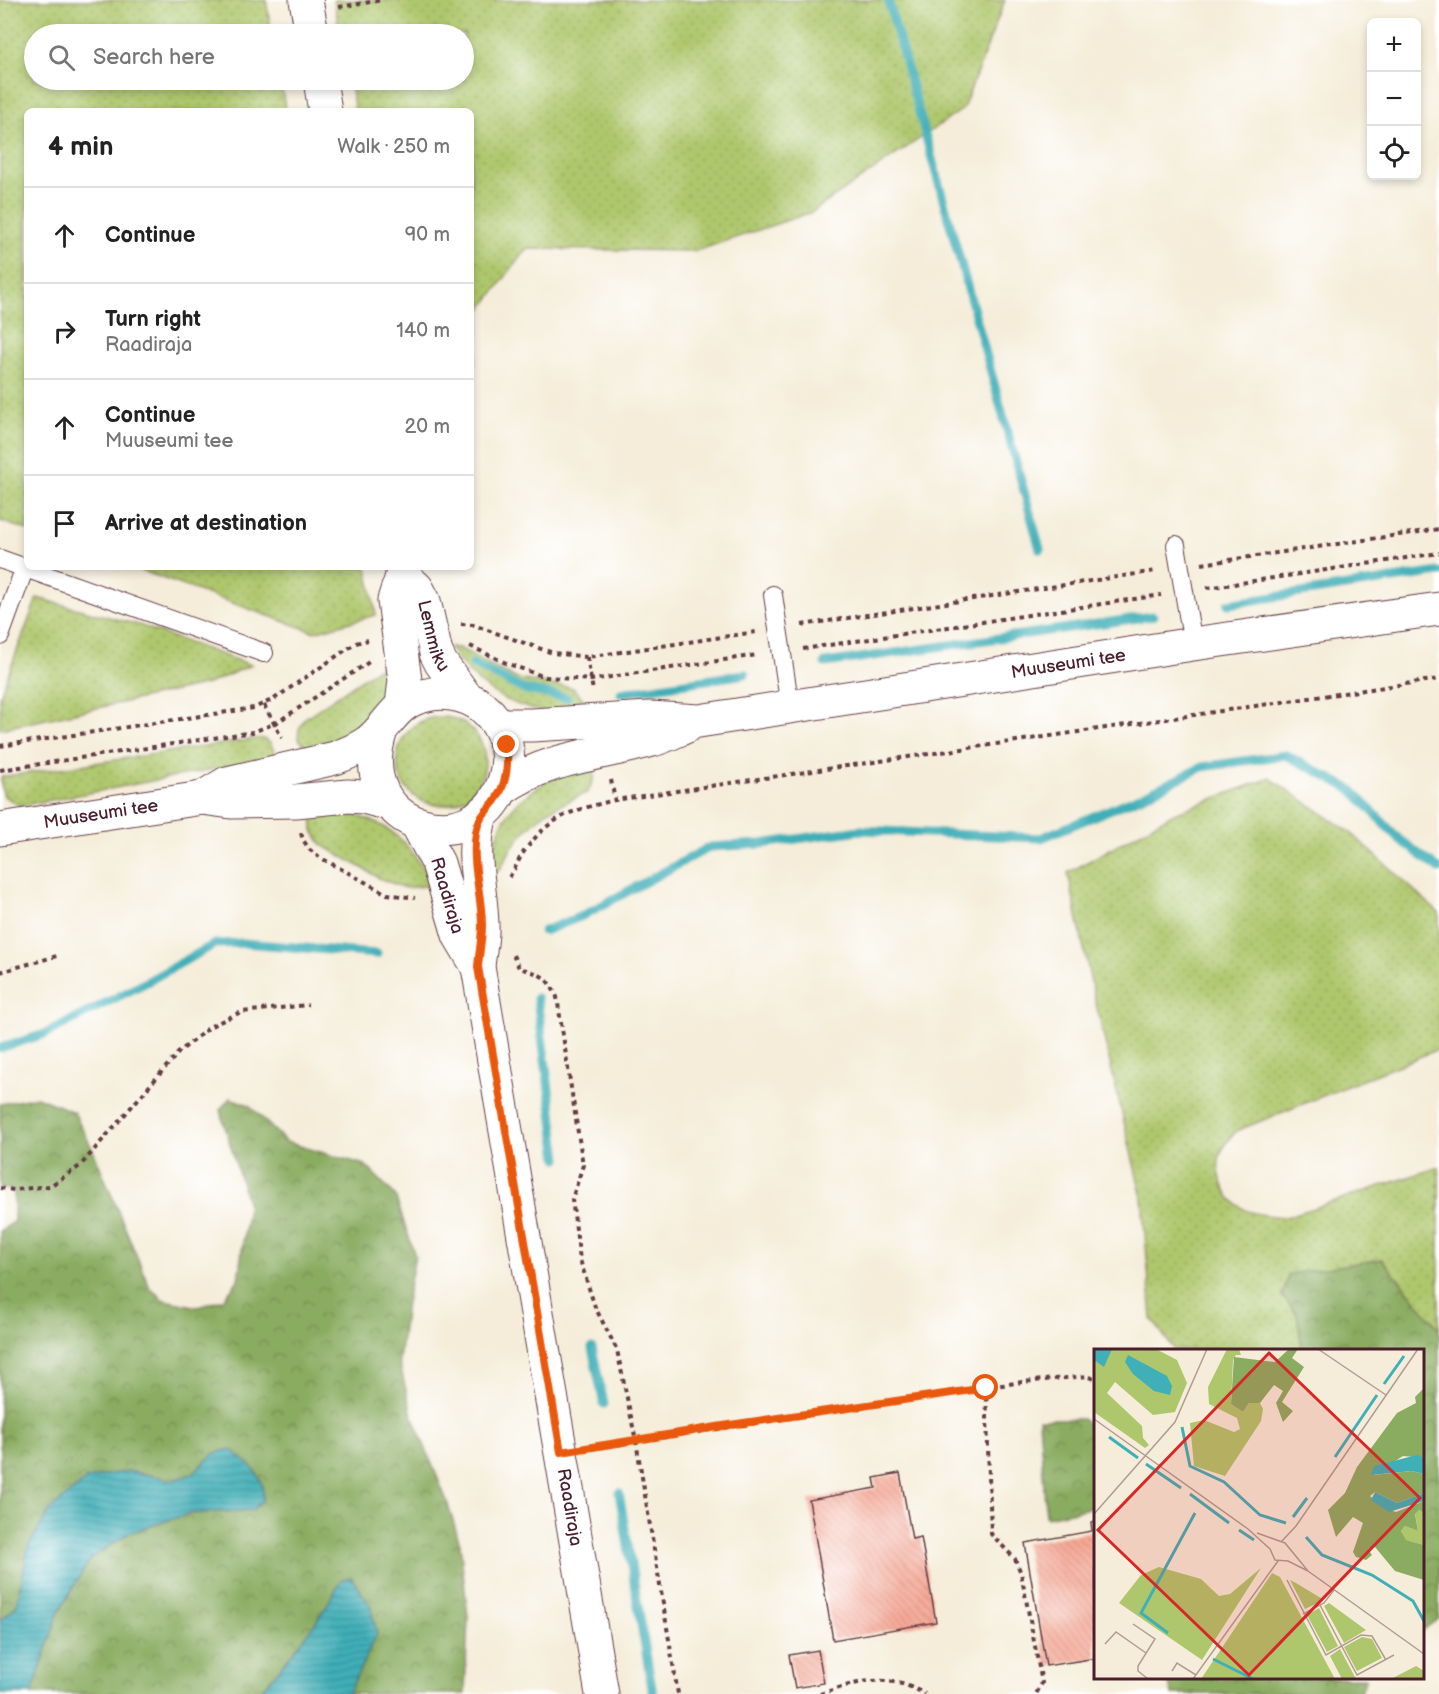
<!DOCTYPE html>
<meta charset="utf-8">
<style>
body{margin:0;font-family:"Balsamiq Sans",sans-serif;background:#f6f6f6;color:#222}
.controls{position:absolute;right:18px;top:18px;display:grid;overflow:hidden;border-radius:9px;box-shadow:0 3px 9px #0003}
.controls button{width:54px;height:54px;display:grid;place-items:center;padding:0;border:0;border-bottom:2px solid #e0e0e0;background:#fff;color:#222;font:30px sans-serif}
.stop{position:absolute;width:18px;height:18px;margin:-14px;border:4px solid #ea580c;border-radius:50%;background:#fff}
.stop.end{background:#ea580c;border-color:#fff;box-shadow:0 2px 6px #0008}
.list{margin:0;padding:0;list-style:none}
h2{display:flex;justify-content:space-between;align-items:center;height:78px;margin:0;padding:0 24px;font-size:26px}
h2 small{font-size:20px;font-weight:400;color:#767676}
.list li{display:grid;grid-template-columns:39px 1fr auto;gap:18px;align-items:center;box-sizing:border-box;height:96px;padding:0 24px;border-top:2px solid #e0e0e0}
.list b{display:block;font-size:22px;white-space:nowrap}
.list p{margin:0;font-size:20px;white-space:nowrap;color:#767676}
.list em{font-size:20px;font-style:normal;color:#767676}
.icon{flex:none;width:33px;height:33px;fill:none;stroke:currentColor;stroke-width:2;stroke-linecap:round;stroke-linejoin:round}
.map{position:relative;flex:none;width:1439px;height:1694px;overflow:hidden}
.search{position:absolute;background:#fff;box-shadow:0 3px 9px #0003;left:24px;top:24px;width:450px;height:66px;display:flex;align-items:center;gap:15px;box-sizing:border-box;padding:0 21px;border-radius:33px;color:#767676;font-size:22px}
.panel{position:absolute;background:#fff;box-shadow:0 3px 9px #0003;left:24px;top:108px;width:450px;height:462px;border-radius:9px}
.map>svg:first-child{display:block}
.grass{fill:url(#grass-dots);stroke:#7c734c;stroke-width:1.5}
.forest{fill:url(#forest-crowns);stroke:#6a6646;stroke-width:1.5}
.water{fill:url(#water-rules);stroke:#446772;stroke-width:1.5}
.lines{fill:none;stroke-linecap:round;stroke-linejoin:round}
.stream{stroke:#3fafb8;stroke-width:9}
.building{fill:url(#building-back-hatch)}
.service-casing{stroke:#643e45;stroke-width:20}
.minor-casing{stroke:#643e45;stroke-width:35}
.tertiary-casing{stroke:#643e45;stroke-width:35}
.path{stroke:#643e45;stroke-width:4;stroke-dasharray:4.5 4.5;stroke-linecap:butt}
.service{stroke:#fff;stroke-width:18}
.minor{stroke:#fff;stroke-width:33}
.tertiary{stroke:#fff;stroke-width:33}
.route{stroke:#ea580c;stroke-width:8}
.labels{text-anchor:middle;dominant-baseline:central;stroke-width:4.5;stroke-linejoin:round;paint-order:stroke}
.street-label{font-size:18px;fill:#4a1f2b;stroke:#fff}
.inset-river{fill:none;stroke:#3fafb8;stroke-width:3}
.inset-road{fill:none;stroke:#b19b93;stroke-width:1.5}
.view{fill:#d62828;fill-opacity:0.15;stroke:#d62828;stroke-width:3}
.inset-edge{fill:none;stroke:#4a1f2b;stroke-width:3}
</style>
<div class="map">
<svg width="1439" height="1694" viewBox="0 0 1439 1694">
<defs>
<pattern id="grass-dots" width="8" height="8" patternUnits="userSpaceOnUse" patternTransform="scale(1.5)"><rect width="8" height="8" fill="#aec76c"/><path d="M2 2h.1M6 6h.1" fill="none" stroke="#97aa5e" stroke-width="1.8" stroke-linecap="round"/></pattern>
<pattern id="forest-crowns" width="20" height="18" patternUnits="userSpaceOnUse" patternTransform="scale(1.5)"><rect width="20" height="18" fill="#8aac60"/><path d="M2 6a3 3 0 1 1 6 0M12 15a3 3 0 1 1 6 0" fill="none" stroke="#738b4f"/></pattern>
<pattern id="water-rules" width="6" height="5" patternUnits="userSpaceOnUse" patternTransform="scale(1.5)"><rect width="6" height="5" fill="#3fafb8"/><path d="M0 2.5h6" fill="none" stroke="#378e96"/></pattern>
<pattern id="building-back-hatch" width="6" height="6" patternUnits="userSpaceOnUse" patternTransform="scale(1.5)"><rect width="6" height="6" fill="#f6a895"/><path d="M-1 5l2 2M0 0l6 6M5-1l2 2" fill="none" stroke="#d49081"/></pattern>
</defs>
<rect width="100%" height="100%" fill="#fff"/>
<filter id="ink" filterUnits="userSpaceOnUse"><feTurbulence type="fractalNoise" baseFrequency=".0167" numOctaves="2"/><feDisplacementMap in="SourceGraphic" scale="12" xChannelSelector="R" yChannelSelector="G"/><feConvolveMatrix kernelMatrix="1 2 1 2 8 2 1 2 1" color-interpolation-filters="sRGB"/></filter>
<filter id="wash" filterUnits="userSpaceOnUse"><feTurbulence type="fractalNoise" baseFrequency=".008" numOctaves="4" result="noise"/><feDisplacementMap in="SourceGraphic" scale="24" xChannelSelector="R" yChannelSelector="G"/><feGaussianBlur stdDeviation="1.35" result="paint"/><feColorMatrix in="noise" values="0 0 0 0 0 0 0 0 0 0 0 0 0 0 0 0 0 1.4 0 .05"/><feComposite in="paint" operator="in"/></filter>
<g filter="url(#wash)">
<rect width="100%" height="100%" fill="#f5edd9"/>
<g class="grass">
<polygon points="0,0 266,0 272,34 34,34 34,80 280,80 286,111 27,111 27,530 0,521"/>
<polygon points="334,0 1005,0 963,109 812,212 696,251 526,249 480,311 471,396 471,111 355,111 349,80 464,80 464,34 340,34"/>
<polygon points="131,567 367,567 376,615 314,632"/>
<polygon points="37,598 139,625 251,665 208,684 0,729 0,696"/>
<path d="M 450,647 L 459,648 L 517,679 L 573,688 L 584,700 L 587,711 C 574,712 559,714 546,712 C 505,706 470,682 450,647 Z"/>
<path d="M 390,660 C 386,678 382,694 373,710 C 361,728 329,743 310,752 L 298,738 L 299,729 L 305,718 Z"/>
<circle cx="441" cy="761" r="44"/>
<polygon points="262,738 270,743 278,757 20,806 4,796 1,785 1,777"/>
<path d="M 594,763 L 594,778 L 588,792 L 546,812 L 526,830 L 512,847 L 501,868 L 490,875 C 493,857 495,836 504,820 C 523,788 561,774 594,763 Z"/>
<path d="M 1270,778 L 1350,832 L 1439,913 L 1439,1049 L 1236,1131 C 1231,1137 1226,1144 1222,1150 C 1217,1160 1218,1173 1222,1182 C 1233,1213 1256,1215 1286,1217 L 1439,1167 L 1439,1329 L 1382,1259 L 1289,1275 L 1282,1296 L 1297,1314 L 1302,1349 L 1300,1350 L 1174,1350 L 1152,1319 L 1142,1198 L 1092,987 L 1068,873 L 1174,813 Z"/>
<path d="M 312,810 C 377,815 401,826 433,885 L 405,888 L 381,879 L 322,845 L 313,831 Z"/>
</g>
<g class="forest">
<path d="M 37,1097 L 74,1112 L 93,1150 L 150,1288 L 164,1300 L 198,1307 L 224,1299 L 238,1280 L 248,1205 L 220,1110 L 230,1098 L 249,1105 L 286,1142 L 365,1165 L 395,1195 L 415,1256 L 406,1303 L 399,1361 L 412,1415 L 447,1501 L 460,1544 L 468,1617 L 465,1694 L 348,1694 L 377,1634 L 341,1580 C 320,1622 288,1659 258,1694 L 32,1694 L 59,1611 L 91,1558 L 129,1533 L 188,1514 L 252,1510 L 215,1453 L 192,1474 L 173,1480 L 128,1471 L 87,1479 L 50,1510 L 28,1547 L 17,1605 L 0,1621 L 0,1231 L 14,1222 L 14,1190 L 0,1188 L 0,1104 Z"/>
<polygon points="1382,1259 1439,1329 1439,1618 1423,1630 1422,1350 1300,1350 1302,1348 1297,1314 1282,1296 1289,1274"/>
<polygon points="1039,1419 1082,1419 1095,1429 1095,1507 1046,1517"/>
<polygon points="1167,1678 1366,1678 1360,1694 1172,1694"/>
</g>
<g class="water">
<path d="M 230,1449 C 249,1464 265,1473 263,1500 L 252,1510 L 188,1514 L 129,1533 L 91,1558 L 59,1611 L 32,1694 L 0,1694 L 0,1621 L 17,1605 L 28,1547 L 50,1510 L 87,1479 L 128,1471 L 173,1480 L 192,1474 L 215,1453 Z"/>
<path d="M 351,1577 L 370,1605 L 377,1634 L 348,1694 L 258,1694 C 288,1659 320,1622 341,1580 Z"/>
</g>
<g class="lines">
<g class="stream">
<polyline points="888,0 1040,549"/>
<polyline points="1228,604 1439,572"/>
<polyline points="825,663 1153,616"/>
<polyline points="473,664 522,689 567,698"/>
<polyline points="621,693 745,674"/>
<polyline points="544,931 582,916 710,847 761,844 860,830 1041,838 1145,795 1202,767 1286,755 1352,790 1398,838 1439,869"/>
<polyline points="537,998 558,1159"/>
<polyline points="0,1048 45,1034 141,985 215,944 244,943 377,954"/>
<polyline points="592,1348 604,1404"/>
<polyline points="619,1493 653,1694"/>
</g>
</g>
<g id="blocks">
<g class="building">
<polygon points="900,1473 912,1539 921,1537 936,1622 833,1640 809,1500 876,1488 874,1478"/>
<polygon points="1096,1521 1096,1658 1046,1666 1025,1543 1092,1531 1091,1522"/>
<polygon points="818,1650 824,1683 795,1688 789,1655"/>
</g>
</g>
</g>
<g filter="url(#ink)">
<use href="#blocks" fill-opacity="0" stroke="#643e45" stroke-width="1.5"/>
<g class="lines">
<g class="service-casing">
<g id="service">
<polyline points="1176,545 1193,644"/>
<polyline points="0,559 264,653"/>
<polyline points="773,595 790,707"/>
<polyline points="0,636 25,567"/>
</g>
</g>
<g class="minor-casing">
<g id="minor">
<polyline points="306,0 312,34"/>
<polyline points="320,80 325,111"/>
<path d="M 402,567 C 404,578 396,590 394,601 L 405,680 L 402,705"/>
<path id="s1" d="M 403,575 L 417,588 L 424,601 L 436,653 L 441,663 L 466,697"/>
<path id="s2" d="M 481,814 C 469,858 481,883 482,925 C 483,939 479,953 478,967 L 602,1694"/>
<path id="s3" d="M 417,824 L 438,863 L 459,935 L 478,967"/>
</g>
</g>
<g class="tertiary-casing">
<g id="tertiary">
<path id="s4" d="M 499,725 L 532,725 L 650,718 L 699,721 L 1193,644 L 1439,609"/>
<path d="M 502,789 C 546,757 601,755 652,740 C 664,737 675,731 687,726"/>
<path d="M 202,798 L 227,783 L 335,758 C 346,754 358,749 368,742 C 389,726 394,703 423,696 C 446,689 474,696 490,714 C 505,732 512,754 505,778 C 481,864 347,832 381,730"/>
<path id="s5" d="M 0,829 L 202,798 L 231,802 L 296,801 L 348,796 L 364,797 L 390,804"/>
</g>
</g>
<g class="path">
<polyline points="339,7 383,0"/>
<polyline points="1202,564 1439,529"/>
<polyline points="1207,588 1439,553"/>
<polyline points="461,624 473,625 553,653 587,657 756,632"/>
<polyline points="802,625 1156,571"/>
<polyline points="470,646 508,664 545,677 591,680 757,655"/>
<polyline points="803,649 1161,595"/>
<polyline points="587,657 593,691"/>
<polyline points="264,705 282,738"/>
<polyline points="0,746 254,708 274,699 356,643 368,640"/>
<polyline points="0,770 253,732 276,723 372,660"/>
<polyline points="611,780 615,800"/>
<polyline points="301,833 303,840 310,850 321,858 387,894 415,898"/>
<path d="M 509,877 C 516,869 519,857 526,849 C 552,814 575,810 615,800 L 1439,679"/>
<path d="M 513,955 L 519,968 C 541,974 547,976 557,997 L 583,1165 L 572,1199 L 580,1260 L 595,1307 L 617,1350 L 636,1441 L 678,1694"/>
<polyline points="0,972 57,956"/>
<polyline points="0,1188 14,1190 50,1186 80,1166 179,1052 211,1026 241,1012 308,1005"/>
<polyline points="986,1388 991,1534 1015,1559 1021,1573 1042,1683 1036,1694"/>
<polyline points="591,1448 1022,1382 1088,1376 1096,1380"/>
<path d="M 820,1694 C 860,1681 886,1672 925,1694"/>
</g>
<use href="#service" class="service"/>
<use href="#minor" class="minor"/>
<use href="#tertiary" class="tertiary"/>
</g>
</g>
<g class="lines" filter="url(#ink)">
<path class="route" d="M 507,745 C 508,766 507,785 494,802 C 484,814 479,817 476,833 C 471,864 482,895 482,925 C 482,939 479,953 478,967 L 561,1452 L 723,1426 L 986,1388"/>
</g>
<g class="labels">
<g class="street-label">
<text stroke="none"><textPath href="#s1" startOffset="70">Lemmiku</textPath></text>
<text stroke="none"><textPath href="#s4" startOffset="574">Muuseumi tee</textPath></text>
<text stroke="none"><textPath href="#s5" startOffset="102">Muuseumi tee</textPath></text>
<text stroke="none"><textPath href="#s3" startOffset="78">Raadiraja</textPath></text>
<text stroke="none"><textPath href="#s2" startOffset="702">Raadiraja</textPath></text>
</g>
</g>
<g transform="translate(1094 1349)">
<rect width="330" height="330" fill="#f5edd9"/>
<path d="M 133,0 L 145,0 L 147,6 L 142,6 L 139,11 L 137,55 L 149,63 L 155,54 L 166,54 L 169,60 L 167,72 L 131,127 L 100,117 L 96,74 L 110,71 L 140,83 L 146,80 L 143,69 L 115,55 L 114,38 ZM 325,161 L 330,164 L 330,196 L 311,191 L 307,182 L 311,177 L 324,182 L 321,164 ZM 65,218 L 107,230 L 125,247 L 136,245 L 167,219 L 108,311 L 25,254 L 47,226 ZM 178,224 L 186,228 L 241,330 L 107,330 ZM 196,231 L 202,234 L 230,251 L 211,260 ZM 235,254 L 272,281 L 250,294 L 230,257 ZM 225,259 L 244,297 L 233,303 L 213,266 ZM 268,288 L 278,290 L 288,309 L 263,322 L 250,298 ZM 246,300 L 262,330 L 248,330 L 236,307 ZM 322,317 L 330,322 L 330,330 L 297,330 Z" fill="#aec76c"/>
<path d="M 195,0 L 204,0 L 198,9 L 210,18 L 188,53 L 199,62 L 189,73 L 182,54 L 189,42 L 180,36 L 166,54 L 155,54 L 149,63 L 137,55 L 140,8 L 181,13 ZM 330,39 L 330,109 L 309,107 L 279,126 L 318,122 L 330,125 L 330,144 L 303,154 L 281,143 L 276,147 L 290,159 L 302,163 L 330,152 L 330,164 L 325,161 L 321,165 L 324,182 L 311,177 L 307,182 L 312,191 L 330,196 L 330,231 L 301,222 L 281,198 L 274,200 L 278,206 L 272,211 L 262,208 L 259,203 L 269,174 L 259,168 L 242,188 L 234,161 L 251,144 L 263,118 L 303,64 L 322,54 L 321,48 Z" fill="#8aac60"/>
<path d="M 0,0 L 62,0 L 83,11 L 93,34 L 81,63 L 59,66 L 21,33 L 13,44 L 48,77 L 49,89 L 55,96 L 51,99 L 0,63 Z" fill="#aec76c"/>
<path d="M 0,0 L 18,0 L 10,18 L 0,11 ZM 34,6 L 73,27 L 78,37 L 76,46 L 60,42 L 39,25 L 31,13 ZM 323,106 L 330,109 L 330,125 L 318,122 L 277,126 L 280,117 ZM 281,143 L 303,154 L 330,144 L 330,152 L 295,163 L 277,151 Z" fill="#3fafb8"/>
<path class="inset-river" d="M 290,35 L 310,7M 88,78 L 96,117 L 130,133 L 166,166 L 192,174M 15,88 L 44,109M 241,108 L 283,46M 52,115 L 87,139M 96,145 L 135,174M 199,168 L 213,149M 145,181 L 160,191M 212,188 L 228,206 L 278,226 L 319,252 L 330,272M 74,284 L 47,264 L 101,164M 119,310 L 159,330"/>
<path class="inset-road" d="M 224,0 L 292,46M 0,70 L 154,180 L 176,200 L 181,211 L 194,212 L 214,222M 0,165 L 81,73 L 113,0M 163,184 L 191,194 L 214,222 L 330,305M 187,193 L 202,177 L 324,0M 193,231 L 232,306 L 267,286 L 278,287 L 292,311M 226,256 L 263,326 L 300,306M 209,265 L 230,254 L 240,241M 39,275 L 61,290 L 44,317 L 44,322 L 54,330M 11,295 L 22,283 L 52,304M 78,322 L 83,314 L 102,326M 99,330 L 184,212"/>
<path class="view" d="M 175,4 L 326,149 L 155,326 L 4,181 Z"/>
<rect width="330" height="330" class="inset-edge"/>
</g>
</svg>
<div class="controls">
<button>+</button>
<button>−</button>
<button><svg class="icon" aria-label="locate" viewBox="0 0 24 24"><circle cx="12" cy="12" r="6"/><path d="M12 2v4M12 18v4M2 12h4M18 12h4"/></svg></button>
</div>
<div class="stop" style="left:986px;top:1388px"></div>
<div class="stop end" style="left:507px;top:745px"></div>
<div class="search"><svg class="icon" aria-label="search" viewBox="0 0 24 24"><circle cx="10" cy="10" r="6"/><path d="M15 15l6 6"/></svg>Search here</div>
<section class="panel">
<h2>4 min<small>Walk · 250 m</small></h2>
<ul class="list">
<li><svg class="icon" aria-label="ahead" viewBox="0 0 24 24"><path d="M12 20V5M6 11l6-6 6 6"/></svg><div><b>Continue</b></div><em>90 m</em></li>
<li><svg class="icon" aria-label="right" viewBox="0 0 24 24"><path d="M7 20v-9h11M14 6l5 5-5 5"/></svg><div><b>Turn right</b><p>Raadiraja</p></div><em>140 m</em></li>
<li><svg class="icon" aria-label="ahead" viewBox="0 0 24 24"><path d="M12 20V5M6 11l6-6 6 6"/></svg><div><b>Continue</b><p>Muuseumi tee</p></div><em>20 m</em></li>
<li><svg class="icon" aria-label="arrive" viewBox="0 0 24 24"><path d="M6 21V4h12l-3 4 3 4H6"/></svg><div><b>Arrive at destination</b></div></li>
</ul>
</section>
</div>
